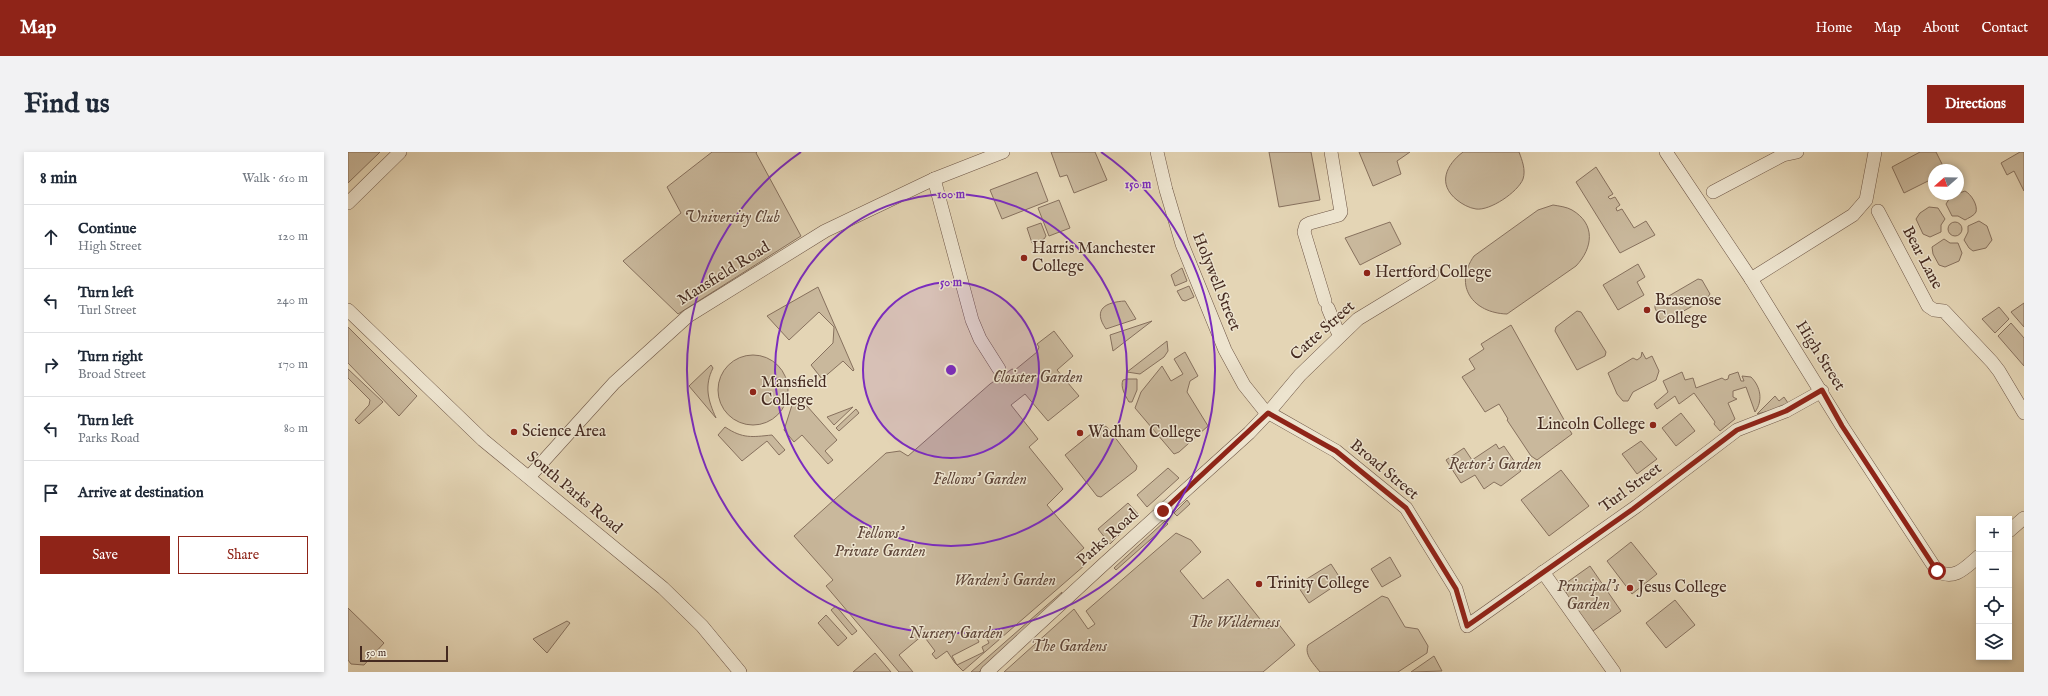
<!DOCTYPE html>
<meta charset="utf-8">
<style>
body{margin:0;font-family:"IM FELL English",serif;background:#f2f2f3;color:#1f2937}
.controls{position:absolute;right:12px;bottom:12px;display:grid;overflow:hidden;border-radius:0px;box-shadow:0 2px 6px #0003}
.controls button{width:36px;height:36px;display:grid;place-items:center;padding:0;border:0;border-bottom:1px solid #e0e1e3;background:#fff;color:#1f2937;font:20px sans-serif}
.compass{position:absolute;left:1580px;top:12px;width:36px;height:36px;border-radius:50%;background:#fff;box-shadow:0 2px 6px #0003;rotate:250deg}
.scale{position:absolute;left:12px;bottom:10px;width:88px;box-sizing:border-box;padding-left:4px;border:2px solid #452a20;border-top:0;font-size:11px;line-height:14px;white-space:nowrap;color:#452a20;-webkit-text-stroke:3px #ede4cf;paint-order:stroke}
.stop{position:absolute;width:12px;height:12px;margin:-9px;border:3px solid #8f2418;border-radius:50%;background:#fff}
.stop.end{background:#8f2418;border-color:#fff;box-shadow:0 1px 4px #0008}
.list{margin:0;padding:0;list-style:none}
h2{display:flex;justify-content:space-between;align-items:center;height:52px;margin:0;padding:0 16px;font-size:17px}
h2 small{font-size:13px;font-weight:400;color:#747a83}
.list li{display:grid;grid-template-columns:26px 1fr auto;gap:12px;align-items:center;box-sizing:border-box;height:64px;padding:0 16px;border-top:1px solid #e0e1e3}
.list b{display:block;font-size:15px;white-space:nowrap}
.list p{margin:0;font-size:13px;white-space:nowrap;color:#747a83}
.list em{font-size:13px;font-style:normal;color:#747a83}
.actions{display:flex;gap:8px;padding:12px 16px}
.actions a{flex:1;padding:9px 0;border:1px solid #8f2418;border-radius:0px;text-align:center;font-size:14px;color:#8f2418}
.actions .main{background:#8f2418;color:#fff}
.icon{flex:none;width:22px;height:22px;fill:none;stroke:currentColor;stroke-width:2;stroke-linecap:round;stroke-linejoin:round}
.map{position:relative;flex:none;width:1676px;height:520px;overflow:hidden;border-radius:0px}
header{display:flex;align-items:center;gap:24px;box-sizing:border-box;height:56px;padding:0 20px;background:#8f2418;color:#fff}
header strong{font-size:19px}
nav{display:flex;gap:22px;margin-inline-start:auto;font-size:14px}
.intro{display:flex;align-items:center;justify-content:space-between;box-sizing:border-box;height:96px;padding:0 24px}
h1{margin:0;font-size:28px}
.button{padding:10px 18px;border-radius:0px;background:#8f2418;color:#fff;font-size:14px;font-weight:700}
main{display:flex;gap:24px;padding:0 24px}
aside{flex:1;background:#fff;border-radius:0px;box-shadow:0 2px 6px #0003}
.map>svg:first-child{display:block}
.green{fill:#c9b89c;stroke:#87715e;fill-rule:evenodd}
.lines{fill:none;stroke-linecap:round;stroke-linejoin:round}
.minor-casing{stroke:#6d5545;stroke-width:14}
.minor{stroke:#ede4cf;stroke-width:13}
.route{stroke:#8f2418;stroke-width:5}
.ring{fill:none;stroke:#7b2cbf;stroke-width:2}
.poi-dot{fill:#8f2418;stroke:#ede4cf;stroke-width:1.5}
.labels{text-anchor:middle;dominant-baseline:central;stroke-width:3;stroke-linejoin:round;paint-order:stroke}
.park-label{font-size:16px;font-style:italic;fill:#5f4639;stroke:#ede4cf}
.poi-label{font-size:16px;fill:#452a20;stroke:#ede4cf;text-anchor:start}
.street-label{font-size:16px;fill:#452a20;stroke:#ede4cf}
.centre{fill:#7b2cbf;stroke:#ede4cf;stroke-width:2}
.ring-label{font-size:12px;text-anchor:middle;font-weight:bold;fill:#7b2cbf;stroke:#ede4cf;stroke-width:3;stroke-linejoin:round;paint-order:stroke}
</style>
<header>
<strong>Map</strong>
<nav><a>Home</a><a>Map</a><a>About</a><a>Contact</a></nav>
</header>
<div class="intro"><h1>Find us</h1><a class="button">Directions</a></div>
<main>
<aside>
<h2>8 min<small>Walk · 610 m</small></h2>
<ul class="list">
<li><svg class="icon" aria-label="ahead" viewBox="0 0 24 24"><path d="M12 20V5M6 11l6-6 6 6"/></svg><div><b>Continue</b><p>High Street</p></div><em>120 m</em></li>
<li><svg class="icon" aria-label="left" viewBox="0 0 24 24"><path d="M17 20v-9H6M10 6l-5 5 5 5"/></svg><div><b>Turn left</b><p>Turl Street</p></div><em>240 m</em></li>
<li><svg class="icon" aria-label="right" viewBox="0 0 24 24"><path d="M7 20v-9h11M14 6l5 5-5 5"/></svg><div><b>Turn right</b><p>Broad Street</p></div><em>170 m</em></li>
<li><svg class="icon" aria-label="left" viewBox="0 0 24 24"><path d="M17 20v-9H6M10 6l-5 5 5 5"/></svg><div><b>Turn left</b><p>Parks Road</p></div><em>80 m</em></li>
<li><svg class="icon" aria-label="arrive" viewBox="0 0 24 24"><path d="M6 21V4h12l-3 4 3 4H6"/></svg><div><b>Arrive at destination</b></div></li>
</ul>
<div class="actions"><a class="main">Save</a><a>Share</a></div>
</aside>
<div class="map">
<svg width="1676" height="520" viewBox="0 0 1676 520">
<rect width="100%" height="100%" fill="#e4d5b5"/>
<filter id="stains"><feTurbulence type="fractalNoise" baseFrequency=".005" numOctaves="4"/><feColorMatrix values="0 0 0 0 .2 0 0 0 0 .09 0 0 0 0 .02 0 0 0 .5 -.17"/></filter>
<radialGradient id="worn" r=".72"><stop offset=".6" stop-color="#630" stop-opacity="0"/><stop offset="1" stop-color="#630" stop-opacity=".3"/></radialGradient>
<g class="green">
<polygon points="0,0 32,0 0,31"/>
<polygon points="364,0 409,0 408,1 453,84 330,162 275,109 333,61 319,35"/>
<polygon points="703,0 747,0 759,28 726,41 719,23 712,25"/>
<polygon points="921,0 963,0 972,48 931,55"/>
<polygon points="1011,0 1062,0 1049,9 1053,22 1025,34"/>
<path d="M 1115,0 L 1171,0 C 1174,8 1178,18 1175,27 C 1170,40 1142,59 1128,57 C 1121,56 1114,52 1109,48 C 1089,32 1098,13 1115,0 Z"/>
<polygon points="1572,0 1588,0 1597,18 1586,18 1586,26 1556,41 1544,15"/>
<polygon points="1672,0 1676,0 1676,39 1666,19 1659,23 1653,11"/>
<polygon points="1248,15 1265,42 1260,45 1262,47 1267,45 1272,53 1268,56 1269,59 1274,57 1286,76 1298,69 1307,83 1272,101 1228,30"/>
<polygon points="689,20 700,49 654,67 642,38"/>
<path d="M 1617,39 C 1623,42 1630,53 1628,60 C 1626,64 1620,66 1617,68 L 1610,64 L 1604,64 L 1598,52 L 1603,44 Z"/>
<polygon points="711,48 722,76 701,84 690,56"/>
<path d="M 1205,53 C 1211,54 1219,55 1224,58 C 1248,72 1245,96 1228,114 L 1159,162 C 1125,161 1105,134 1126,104 L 1190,58 Z"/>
<polygon points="1581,55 1590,56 1597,67 1593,73 1593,80 1582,85 1575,82 1568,67 1572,61"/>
<polygon points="1631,69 1639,74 1644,88 1638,96 1625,99 1621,96 1616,88 1620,80 1620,74"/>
<polygon points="1042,70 1053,92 1012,113 997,86"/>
<circle cx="1607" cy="77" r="7"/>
<polygon points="693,71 698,84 696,87 684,91 679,76"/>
<polygon points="1596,87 1602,91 1610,91 1614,101 1611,109 1597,115 1591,113 1585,102 1584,95"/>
<polygon points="1290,112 1297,125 1289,130 1296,143 1270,158 1255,133"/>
<polygon points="834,116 839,129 827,134 823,123"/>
<polygon points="1350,127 1354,128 1362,142 1359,146 1314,171 1307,156 1307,152"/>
<polygon points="841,134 846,145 837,149 834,148 829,139"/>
<polygon points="470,135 506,218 505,219 495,209 474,227 463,213 485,191 486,175 471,160 441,188 419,164"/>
<path d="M 777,149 L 788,167 L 758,177 C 744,157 758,150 777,149 Z"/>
<polygon points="1676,151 1676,175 1663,160"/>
<polygon points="1651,155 1661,167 1647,181 1634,167"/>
<polygon points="1229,159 1233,160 1258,200 1257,204 1229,218 1207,179 1208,175"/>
<polygon points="804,169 765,199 762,183"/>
<polygon points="1663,171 1676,186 1676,214 1650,184"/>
<polygon points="1163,173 1224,282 1189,308 1183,304 1159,268 1160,267 1151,252 1137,260 1114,225 1127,217 1121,207 1136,197 1133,192"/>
<polygon points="0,175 69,244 51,264 0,211"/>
<path d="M 706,179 L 725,204 L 709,218 L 731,244 L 700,269 L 677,242 L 663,253 L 690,287 L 681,295 L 715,337 L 699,353 L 736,396 L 729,402 L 737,413 L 615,519 L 607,511 L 599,499 L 588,507 L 584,502 L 587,499 L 575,483 L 551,503 L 565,520 L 551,520 L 478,434 L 485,428 L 446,384 L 538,301 L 552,299 L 560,304 L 642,232 L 664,217 L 667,218 L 689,200 L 691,195 L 689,192 ZM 635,478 L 641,491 L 634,495 L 636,500 L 609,513 L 604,504 L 631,490 L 627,482 Z"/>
<polygon points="819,189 820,199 816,205 792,222 779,220"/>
<polygon points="837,200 850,224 842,229 839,240 860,274 831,300 826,302 787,256 793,240 814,214 823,229 835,222 826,207"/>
<polygon points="1294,200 1298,207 1304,204 1311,219 1308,228 1285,240 1280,249 1275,249 1269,242 1260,221 1285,206 1289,208 1293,205"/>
<circle cx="405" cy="238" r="35"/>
<path d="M 363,213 L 365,216 C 356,234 360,248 368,266 L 341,234 Z"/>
<polygon points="0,217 35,250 11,272 7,268 21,253 22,248 0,226"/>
<path d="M 1334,220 L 1337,228 L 1345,226 L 1348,236 L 1374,226 L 1377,228 L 1380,227 L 1381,223 L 1390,220 L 1393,229 L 1396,229 L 1394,224 L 1403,225 C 1413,235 1415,249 1407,260 L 1398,235 L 1385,239 L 1385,245 L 1389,247 L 1380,251 L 1387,267 L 1372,279 L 1366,272 L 1367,270 L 1346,241 L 1331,252 L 1327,244 L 1309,257 L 1306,252 L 1320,240 L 1315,229 Z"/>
<path d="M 779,227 L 789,227 L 789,238 L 784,250 L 781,250 C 777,243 772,235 775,228 Z"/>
<polygon points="1427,244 1431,249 1436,245 1442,254 1409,262"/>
<polygon points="444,253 459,254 489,288 477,299 485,308 480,312 454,283 446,290 436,278"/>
<polygon points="505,255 486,273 479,265"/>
<polygon points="508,257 511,261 491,279 488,276"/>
<polygon points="1333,261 1347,279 1328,294 1314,276"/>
<polygon points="754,273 759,275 789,314 788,318 753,345 749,344 717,303"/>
<path d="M 377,275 C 395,287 404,285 424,283 L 437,298 L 431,303 L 419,289 L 394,309 L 370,283 Z"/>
<polygon points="1293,289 1309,307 1289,322 1274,302"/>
<polygon points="1148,292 1151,297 1156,294 1173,319 1153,334 1146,330 1136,337 1127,323 1113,331 1098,308 1116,296 1124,308"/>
<polygon points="820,316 831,326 799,355 789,343"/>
<polygon points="1213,318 1241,354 1201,384 1173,348"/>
<polygon points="839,348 842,352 829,364 826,361"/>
<polygon points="780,351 791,363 762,392 750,377"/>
<polygon points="817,369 820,372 768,418 766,416"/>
<polygon points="828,381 843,388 853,400 832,419 855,447 880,427 920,477 929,470 947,493 915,520 656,520 726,457 740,477 747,472 738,459"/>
<polygon points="1283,390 1309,422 1284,442 1259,409"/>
<polygon points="1042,405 1053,424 1034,435 1023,417"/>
<polygon points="983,412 994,429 961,451 949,433"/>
<polygon points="1242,414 1273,459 1245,479 1216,443 1222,437 1218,431"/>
<polygon points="714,440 713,444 631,520 623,520"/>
<path d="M 1034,444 L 1040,446 L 1057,475 L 1070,477 L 1080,494 L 1079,501 L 1050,520 L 972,520 C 966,512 956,503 960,493 Z"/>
<polygon points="1327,448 1347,473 1318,496 1298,471"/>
<polygon points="488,454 509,479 504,483 483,458"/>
<polygon points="0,456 36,491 16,513 3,512 0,508"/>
<polygon points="478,463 499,486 490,494 470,471"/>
<polygon points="219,469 222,471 199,501 185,487"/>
<polygon points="527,501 543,520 505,520"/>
<polygon points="1086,504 1094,519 1063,520"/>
</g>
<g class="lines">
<g class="minor-casing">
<g id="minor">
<polyline points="809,0 818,38 834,92 877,198 896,233 916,258 988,299 1058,356 1108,437 1119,474 1289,354 1389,278 1438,259 1474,239"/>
<path d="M 1318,0 L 1403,127 L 1494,274 L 1589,419 C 1607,429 1618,415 1631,404"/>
<polyline points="586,27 624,168 632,187 651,217"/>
<polyline points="1365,40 1435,3 1449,0"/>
<polyline points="0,51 52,0"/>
<polyline points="1530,59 1580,154 1586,158 1596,159 1644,210 1651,219 1676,261"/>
<polyline points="1403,127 1505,63 1518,48 1527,0"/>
<polyline points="977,149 956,80 958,73 962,71 991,63 993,60 983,0"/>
<polyline points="980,156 991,183"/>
<polyline points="0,158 135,288 315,436 354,474 392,520"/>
<polyline points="181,325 266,231 340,164 477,79 586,27 655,0"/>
<polyline points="1661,379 1676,366"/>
<polyline points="1195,420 1266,520"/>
<polyline points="639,520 757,411 901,281 920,261 952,223 1010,167 1084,122"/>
</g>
</g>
<use href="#minor" class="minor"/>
</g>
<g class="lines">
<polyline class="route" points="815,359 920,261 988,299 1058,356 1108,437 1119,474 1285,357 1389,278 1438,259 1474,238 1494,274 1589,419"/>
</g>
<circle cx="603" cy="218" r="88" fill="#7b2cbf" fill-opacity=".12"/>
<g class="ring">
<circle cx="603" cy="218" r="88"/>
<circle cx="603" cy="218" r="176"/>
<path d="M753 0A264 264 0 1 1 453 0"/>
</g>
<g class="poi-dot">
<circle cx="676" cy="106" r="4"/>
<circle cx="1019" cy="121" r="4"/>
<circle cx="1299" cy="158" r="4"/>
<circle cx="405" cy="240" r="4"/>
<circle cx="1305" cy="273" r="4"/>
<circle cx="166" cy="280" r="4"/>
<circle cx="732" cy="281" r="4"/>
<circle cx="911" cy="432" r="4"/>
<circle cx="1282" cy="436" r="4"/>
</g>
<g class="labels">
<g class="park-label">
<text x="384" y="66">University Club</text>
<text x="690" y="226">Cloister Garden</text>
<text x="1147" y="313">Rector's Garden</text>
<text x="632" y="328">Fellows' Garden</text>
<text x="532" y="382">Fellows'<tspan x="532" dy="18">Private Garden</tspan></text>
<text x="657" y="429">Warden's Garden</text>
<text x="1240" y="435">Principal's<tspan x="1240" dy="18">Garden</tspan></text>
<text x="886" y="471">The Wilderness</text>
<text x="608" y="482">Nursery Garden</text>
<text x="721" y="495">The Gardens</text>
</g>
<g class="poi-label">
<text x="684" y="97">Harris Manchester<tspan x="684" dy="18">College</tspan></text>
<text x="1027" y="121">Hertford College</text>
<text x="1307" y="149">Brasenose<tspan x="1307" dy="18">College</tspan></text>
<text x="413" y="231">Mansfield<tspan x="413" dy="18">College</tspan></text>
<text x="1297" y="273" text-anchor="end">Lincoln College</text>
<text x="174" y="280">Science Area</text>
<text x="740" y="281">Wadham College</text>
<text x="919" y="432">Trinity College</text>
<text x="1290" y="436">Jesus College</text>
</g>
<g class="street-label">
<text transform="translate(1574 106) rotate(62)">Bear Lane</text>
<text transform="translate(376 122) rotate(-32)">Mansfield Road</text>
<text transform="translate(868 130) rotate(68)">Holywell Street</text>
<text transform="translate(975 179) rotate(-42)">Catte Street</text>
<text transform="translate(1472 204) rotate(58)">High Street</text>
<text transform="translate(1036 318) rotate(40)">Broad Street</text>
<text transform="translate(1283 336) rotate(-36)">Turl Street</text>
<text transform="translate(226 341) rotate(40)">South Parks Road</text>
<text transform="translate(760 386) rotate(-42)">Parks Road</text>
</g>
</g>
<circle cx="603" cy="218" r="6" class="centre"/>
<g class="ring-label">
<text x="790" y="36">150 m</text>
<text x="603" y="46">100 m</text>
<text x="603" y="134">50 m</text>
</g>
<rect width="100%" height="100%" filter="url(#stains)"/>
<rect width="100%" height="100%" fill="url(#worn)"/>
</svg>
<div class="controls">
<button>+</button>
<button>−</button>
<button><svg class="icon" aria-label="locate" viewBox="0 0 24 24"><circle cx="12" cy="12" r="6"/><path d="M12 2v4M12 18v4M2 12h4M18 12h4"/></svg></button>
<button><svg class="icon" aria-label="layers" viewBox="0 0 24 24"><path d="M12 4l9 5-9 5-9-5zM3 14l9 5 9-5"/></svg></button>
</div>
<svg class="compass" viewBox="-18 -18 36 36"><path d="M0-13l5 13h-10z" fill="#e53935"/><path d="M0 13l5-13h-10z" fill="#747a83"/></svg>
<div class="scale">50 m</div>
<div class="stop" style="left:1589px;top:419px"></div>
<div class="stop end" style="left:815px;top:359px"></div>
</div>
</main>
